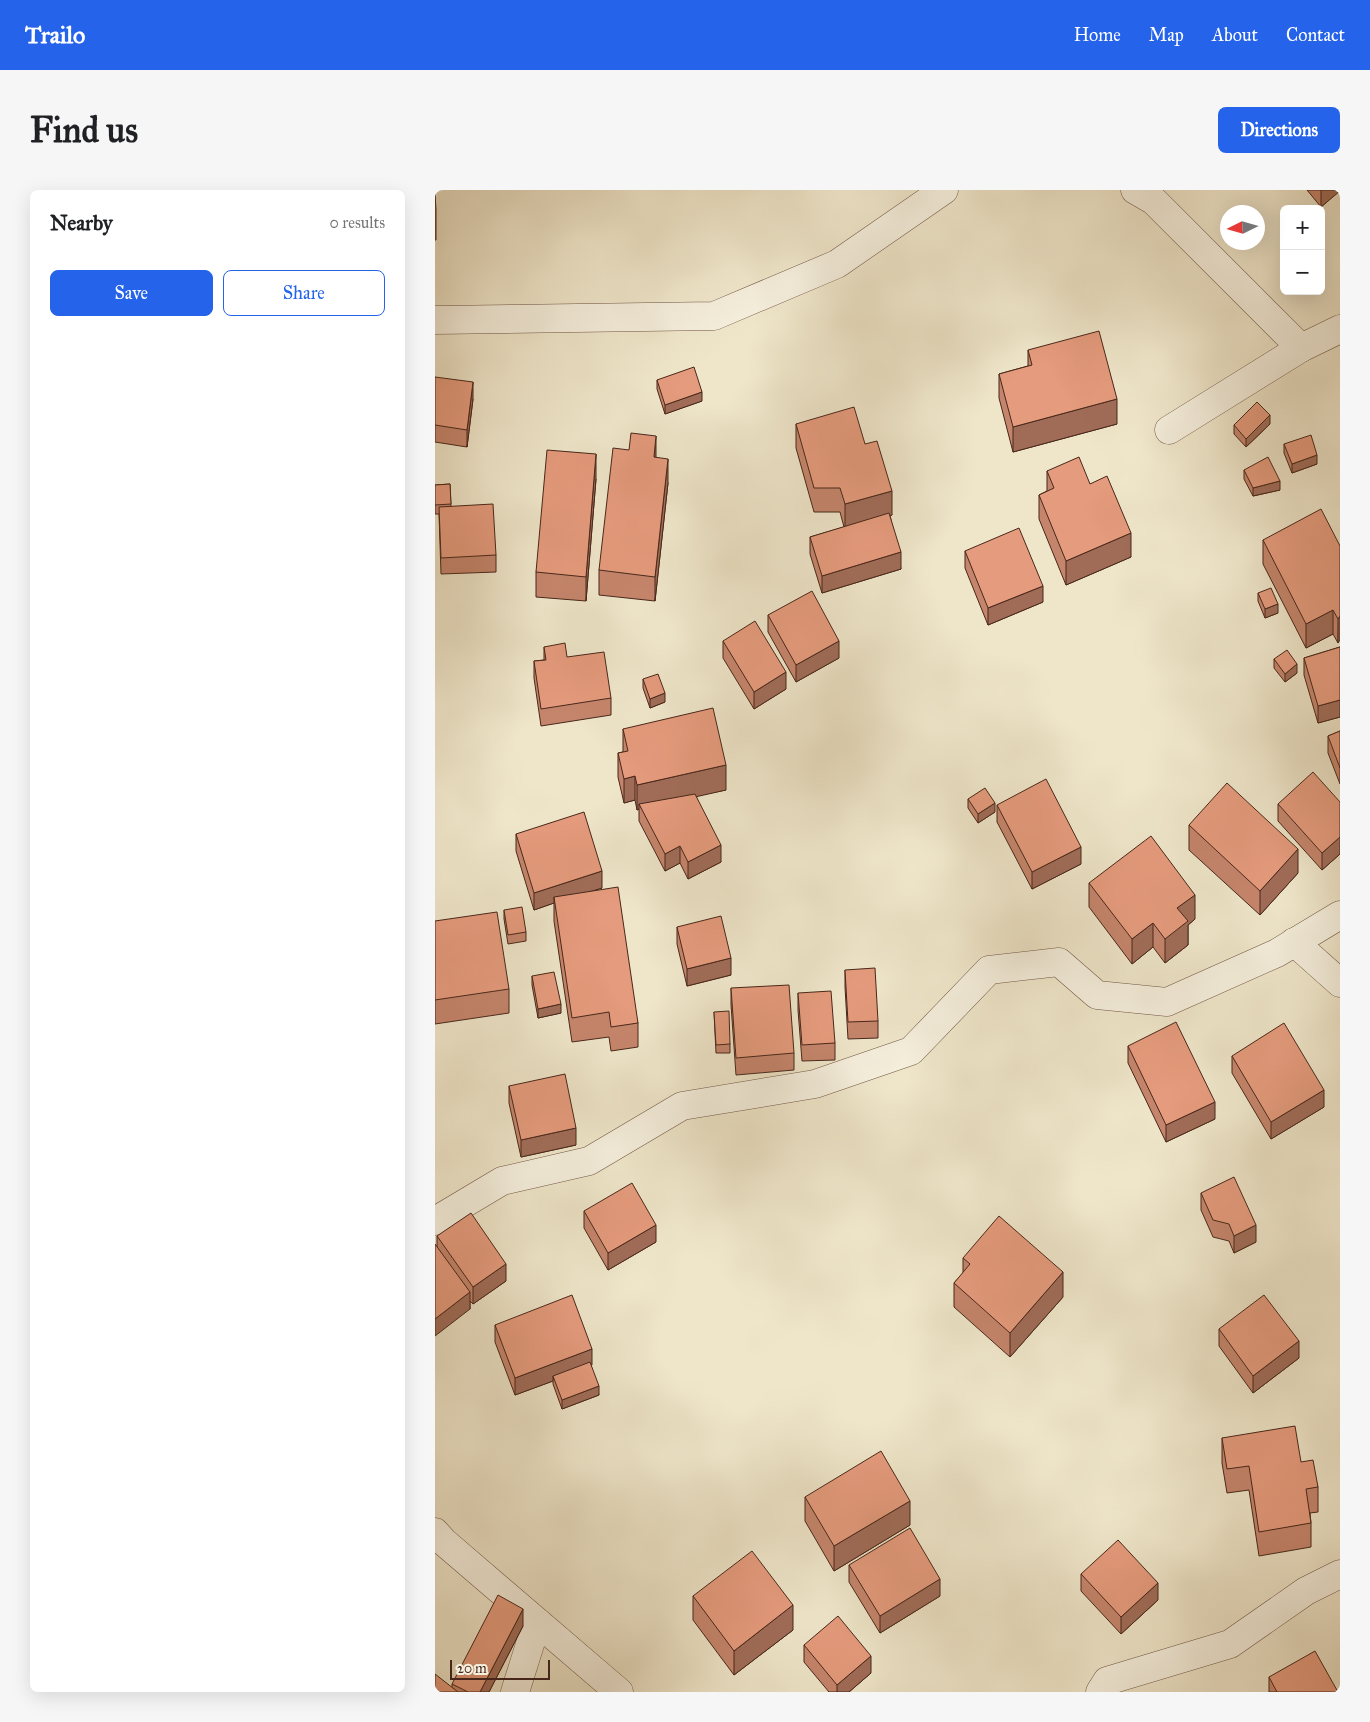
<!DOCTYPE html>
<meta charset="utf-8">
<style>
body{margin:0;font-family:"IM FELL Great Primer",serif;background:#f6f6f6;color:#202124}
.controls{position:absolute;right:15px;top:15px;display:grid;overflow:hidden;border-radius:8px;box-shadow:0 5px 20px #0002}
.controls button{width:45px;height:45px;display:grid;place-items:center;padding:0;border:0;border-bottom:1px solid #e0e0e0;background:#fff;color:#202124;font:25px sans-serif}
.compass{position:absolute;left:785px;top:15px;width:45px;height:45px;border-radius:50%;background:#fff;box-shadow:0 5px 20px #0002;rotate:265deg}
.scale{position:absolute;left:15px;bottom:12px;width:100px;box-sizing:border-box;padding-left:5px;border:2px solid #48271a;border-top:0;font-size:14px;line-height:18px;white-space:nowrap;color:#48271a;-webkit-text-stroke:4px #f5efdd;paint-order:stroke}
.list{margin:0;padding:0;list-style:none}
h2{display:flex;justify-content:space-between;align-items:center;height:65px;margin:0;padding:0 20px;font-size:21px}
h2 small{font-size:16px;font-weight:400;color:#757577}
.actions{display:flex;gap:10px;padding:15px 20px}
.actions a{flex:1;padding:11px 0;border:1px solid #2563eb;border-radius:8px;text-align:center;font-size:18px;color:#2563eb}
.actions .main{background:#2563eb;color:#fff}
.map{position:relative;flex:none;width:905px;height:1502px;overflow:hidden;border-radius:8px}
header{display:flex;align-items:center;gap:30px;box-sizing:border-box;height:70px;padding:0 25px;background:#2563eb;color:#fff}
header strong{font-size:24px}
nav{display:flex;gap:28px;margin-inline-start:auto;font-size:18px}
.intro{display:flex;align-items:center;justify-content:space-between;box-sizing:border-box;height:120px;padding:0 30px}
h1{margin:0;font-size:35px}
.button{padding:12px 22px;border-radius:8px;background:#2563eb;color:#fff;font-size:18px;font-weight:700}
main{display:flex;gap:30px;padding:0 30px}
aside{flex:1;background:#fff;border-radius:8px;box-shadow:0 5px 20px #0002}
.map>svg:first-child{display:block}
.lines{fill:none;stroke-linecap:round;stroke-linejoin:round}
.street-casing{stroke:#725746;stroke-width:29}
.street{stroke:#f5efdd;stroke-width:28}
.wall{fill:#c5856c;stroke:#48271a}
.shaded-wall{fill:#a06c58;stroke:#48271a}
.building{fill:#e59b7d;stroke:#48271a}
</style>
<header>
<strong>Trailo</strong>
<nav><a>Home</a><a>Map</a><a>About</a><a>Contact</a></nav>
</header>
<div class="intro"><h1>Find us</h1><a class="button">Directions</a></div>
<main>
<aside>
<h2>Nearby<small>0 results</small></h2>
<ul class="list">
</ul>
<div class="actions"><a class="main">Save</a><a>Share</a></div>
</aside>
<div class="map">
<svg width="905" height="1502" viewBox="0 0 905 1502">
<rect width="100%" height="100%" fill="#efe6ca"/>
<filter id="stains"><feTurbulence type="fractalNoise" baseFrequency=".004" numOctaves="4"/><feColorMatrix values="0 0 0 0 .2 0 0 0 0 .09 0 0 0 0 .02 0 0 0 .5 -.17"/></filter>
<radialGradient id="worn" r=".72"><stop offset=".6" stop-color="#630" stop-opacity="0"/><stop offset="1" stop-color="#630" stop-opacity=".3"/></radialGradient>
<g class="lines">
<g class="street-casing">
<g id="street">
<polyline points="700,0 719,11 866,158"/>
<polyline points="0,130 279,126 402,74 509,0"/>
<polyline points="734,240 866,158 905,139"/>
<polyline points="859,752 905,793"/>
<polyline points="0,1031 67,991 154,971 247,916 380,894 476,861 554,780 624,772 662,805 732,812 842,763 905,725"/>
<polyline points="0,1342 9,1352 184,1502"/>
<polyline points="80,1502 102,1432"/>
<polyline points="665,1502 672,1491 795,1454 871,1401 905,1384"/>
</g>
</g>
<use href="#street" class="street"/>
</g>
<g class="wall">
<polygon points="872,0 905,0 886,17"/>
<polygon points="0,4 1,19 1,50 0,50"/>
<polygon points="593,160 682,234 578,262 564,208 564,184 593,176"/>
<polygon points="0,187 38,209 32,257 0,252"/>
<polygon points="222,190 267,211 230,224 222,199"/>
<polygon points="361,234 430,254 457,325 455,325 466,379 387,403 375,364 375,347 409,337 405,322 379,322 361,258"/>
<polygon points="835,234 811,257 799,244 799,235"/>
<polygon points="849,254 882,274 857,283 849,263"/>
<polygon points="221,267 233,293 220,411 164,405 164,380"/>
<polygon points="809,280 845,300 818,306 809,289"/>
<polygon points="612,281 655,294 696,367 631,395 604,329 604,305 612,301"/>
<polygon points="161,289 151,411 101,407 101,382"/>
<polygon points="15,294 16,316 61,365 61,382 6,384 4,324 0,324 0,295"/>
<polygon points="828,350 905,356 903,453 898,444 871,458 828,374"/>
<polygon points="530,361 608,412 553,435 530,378"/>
<polygon points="823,403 843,423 830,428 823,411"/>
<polygon points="333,425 404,468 361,492 333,442"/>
<polygon points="288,451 351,499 319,519 288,468"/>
<polygon points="109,457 132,467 176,508 176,525 106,536 99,488 99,471 109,470"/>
<polygon points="905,457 905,527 883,533 869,485 869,468"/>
<polygon points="839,469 862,483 850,492 839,478"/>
<polygon points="208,489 230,512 215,518 208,498"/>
<polygon points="188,539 291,600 261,606 286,672 253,689 245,673 230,681 204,631 204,619 202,620 200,610 189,613 183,587 183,563 188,562"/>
<polygon points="905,541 905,594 893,563 893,546"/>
<polygon points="533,609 560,622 543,633 533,618"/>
<polygon points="905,612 905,664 887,680 843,631 843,614"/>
<polygon points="562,615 646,674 597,699 562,632"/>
<polygon points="754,635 863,683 825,725 754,660"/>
<polygon points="81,644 167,698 158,701 203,833 203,857 176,861 174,847 137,852 119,731 119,713 99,720 81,661"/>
<polygon points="654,693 760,729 753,735 753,755 730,773 718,757 697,774 654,717"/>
<polygon points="69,720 91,742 91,751 73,754 69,729"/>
<polygon points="0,731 74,799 74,823 0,834"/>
<polygon points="242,737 296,785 252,796 242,754"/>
<polygon points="410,780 443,831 443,848 413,849 410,797"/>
<polygon points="97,786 126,823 103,828 97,795"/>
<polygon points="296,798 359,863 359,880 301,885 296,815"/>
<polygon points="363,803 400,853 400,870 367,871 363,820"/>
<polygon points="279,822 295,854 295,863 281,863"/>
<polygon points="693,856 780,929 731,952 693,873"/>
<polygon points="797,866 889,917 836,949 797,883"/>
<polygon points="74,896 141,955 86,967 74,913"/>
<polygon points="766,1003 821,1052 799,1063 794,1051 778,1047 766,1020"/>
<polygon points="149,1021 221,1052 173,1080 149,1038"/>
<polygon points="2,1046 71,1091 38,1114 35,1111 35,1119 2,1057"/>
<polygon points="528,1068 628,1107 575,1167 519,1117 519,1093 528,1083"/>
<polygon points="60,1135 157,1175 156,1176 164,1205 127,1219 118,1194 118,1191 80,1205 60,1152"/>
<polygon points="784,1139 864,1168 818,1203 784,1156"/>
<polygon points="787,1248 866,1272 883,1297 883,1322 875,1323 876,1333 876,1357 824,1366 814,1300 792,1303 787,1273"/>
<polygon points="370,1307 475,1335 399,1381 370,1331"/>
<polygon points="414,1375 505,1406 445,1443 414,1392"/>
<polygon points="646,1384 723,1410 686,1444 646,1401"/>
<polygon points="258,1406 358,1440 299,1485 258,1430"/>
<polygon points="88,1436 54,1502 0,1502 17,1497 17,1494"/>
<polygon points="369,1455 436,1483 414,1502 394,1502 369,1472"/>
<polygon points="834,1487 903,1502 834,1502"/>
</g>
<g class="shaded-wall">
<polygon points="886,0 905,0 905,1 886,17"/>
<polygon points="38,192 38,209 32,257 32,240"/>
<polygon points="267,202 267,211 230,224 230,215"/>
<polygon points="682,209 682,234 578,262 578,237"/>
<polygon points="835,225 835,234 811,257 811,249"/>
<polygon points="221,246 221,270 219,267"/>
<polygon points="161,264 161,289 151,411 151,387"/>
<polygon points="882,265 882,274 857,283 857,274"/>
<polygon points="233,269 233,293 220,411 220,387"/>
<polygon points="845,291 845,300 818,306 818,298"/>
<polygon points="457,301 457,325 410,339 410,314"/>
<polygon points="696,343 696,367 631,395 631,371"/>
<polygon points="466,362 466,379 387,403 387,386"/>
<polygon points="608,396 608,412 553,435 553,418"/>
<polygon points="843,414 843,423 830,428 830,419"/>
<polygon points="898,420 898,444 871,458 871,434"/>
<polygon points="905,426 905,450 903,453 903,429"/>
<polygon points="404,451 404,468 361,492 361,475"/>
<polygon points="862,474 862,483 850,492 850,484"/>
<polygon points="351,482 351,499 319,519 319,502"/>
<polygon points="230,503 230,512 215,518 215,509"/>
<polygon points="905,510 905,527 883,533 883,516"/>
<polygon points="291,575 291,600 207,619 204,614 204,619 202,620 202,595"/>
<polygon points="200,586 200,610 189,613 189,589"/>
<polygon points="560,613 560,622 543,633 543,624"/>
<polygon points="905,647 905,664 887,680 887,663"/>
<polygon points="286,655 286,672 253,689 253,672"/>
<polygon points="245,656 245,673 230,681 230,664"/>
<polygon points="646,657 646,674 597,699 597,682"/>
<polygon points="863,659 863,683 825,725 825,701"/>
<polygon points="167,681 167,698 120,713 119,707 119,713 99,720 99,703"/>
<polygon points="760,705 760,729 753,735 753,755 730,773 730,749 742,718"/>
<polygon points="718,733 718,757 697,774 697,749"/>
<polygon points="296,768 296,785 252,796 252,779"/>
<polygon points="126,814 126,823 103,828 103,819"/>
<polygon points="889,900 889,917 836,949 836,932"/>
<polygon points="780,912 780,929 731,952 731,935"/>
<polygon points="141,938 141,955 86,967 86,950"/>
<polygon points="221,1035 221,1052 173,1080 173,1063"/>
<polygon points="821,1035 821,1052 799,1063 799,1046"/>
<polygon points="71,1074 71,1091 38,1114 38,1097"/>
<polygon points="628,1082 628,1107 575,1167 575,1143"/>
<polygon points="35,1102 35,1119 0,1146 0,1129"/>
<polygon points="864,1151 864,1168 818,1203 818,1186"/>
<polygon points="157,1159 157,1175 119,1190 118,1186 118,1191 80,1205 80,1188"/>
<polygon points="164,1196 164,1205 127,1219 127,1210"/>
<polygon points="475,1311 475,1335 399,1381 399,1356"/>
<polygon points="505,1389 505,1406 445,1443 445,1426"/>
<polygon points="723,1393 723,1410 686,1444 686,1427"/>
<polygon points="358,1415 358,1440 299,1485 299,1461"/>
<polygon points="88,1419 88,1436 54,1502 45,1502"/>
<polygon points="436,1466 436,1483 414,1502 402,1502 402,1495"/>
</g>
<g class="building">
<polygon points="664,141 682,209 578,237 564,184 597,175 593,160"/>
<polygon points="259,177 267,202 230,215 222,190"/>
<polygon points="0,187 38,192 32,240 0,235"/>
<polygon points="822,212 835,225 811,249 799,235"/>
<polygon points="419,217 430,254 442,251 457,301 410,314 405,298 379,298 361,234"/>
<polygon points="196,243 221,246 219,267 233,269 220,387 164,380 178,258 194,260"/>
<polygon points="876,245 882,265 857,274 849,254"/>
<polygon points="112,260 161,264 151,387 101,382"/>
<polygon points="644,267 655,294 672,286 696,343 631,371 604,305 619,298 612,281"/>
<polygon points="833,267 845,291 818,298 809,280"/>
<polygon points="15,294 16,314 0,315 0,295"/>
<polygon points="58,314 61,365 6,368 4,317"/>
<polygon points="886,319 905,356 905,426 903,429 898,420 871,434 828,350"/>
<polygon points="454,323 466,362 387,386 375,347"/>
<polygon points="584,338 608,396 553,418 530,361"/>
<polygon points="836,398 843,414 830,419 823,403"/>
<polygon points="377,401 404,451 361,475 333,425"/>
<polygon points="320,431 351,482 319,502 288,451"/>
<polygon points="130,453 132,467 169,462 176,508 106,519 99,471 111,470 109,457"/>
<polygon points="905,457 905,510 883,516 869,468"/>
<polygon points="852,460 862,474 850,484 839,469"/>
<polygon points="223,484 230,503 215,509 208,489"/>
<polygon points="278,518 291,575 202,595 200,586 189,589 183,563 193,561 188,539"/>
<polygon points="905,541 905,578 893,546"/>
<polygon points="878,582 905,612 905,647 887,663 843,614"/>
<polygon points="611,589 646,657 597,682 562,615"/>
<polygon points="792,593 863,659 825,701 754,635"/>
<polygon points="550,598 560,613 543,624 533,609"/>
<polygon points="260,604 286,655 253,672 245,656 230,664 204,614"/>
<polygon points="149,622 167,681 99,703 81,644"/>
<polygon points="716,646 760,705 742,718 753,731 730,749 718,733 697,749 654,693"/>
<polygon points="183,697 203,833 176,837 174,822 137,828 119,707"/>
<polygon points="87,717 91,742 73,745 69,720"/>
<polygon points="62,722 74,799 0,810 0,731"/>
<polygon points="286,726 296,768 252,779 242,737"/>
<polygon points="440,778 443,831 413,832 410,780"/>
<polygon points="119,782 126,814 103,819 97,786"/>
<polygon points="354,795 359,863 301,868 296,798"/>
<polygon points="396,801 400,853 367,855 363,803"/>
<polygon points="294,821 295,854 281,855 279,822"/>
<polygon points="741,832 780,912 731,935 693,856"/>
<polygon points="849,833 889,900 836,932 797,866"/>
<polygon points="130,884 141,938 86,950 74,896"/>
<polygon points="799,987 821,1035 799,1046 794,1034 778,1030 766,1003"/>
<polygon points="197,993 221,1035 173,1063 149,1021"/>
<polygon points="36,1023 71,1074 38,1097 2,1046"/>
<polygon points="564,1026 628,1082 575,1143 519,1093 535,1074 528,1068"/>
<polygon points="0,1054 35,1102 0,1129"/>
<polygon points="137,1105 157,1159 80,1188 60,1135"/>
<polygon points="829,1105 864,1151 818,1186 784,1139"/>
<polygon points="155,1172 164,1196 127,1210 118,1186"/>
<polygon points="860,1236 866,1272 878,1270 883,1297 871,1299 876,1333 824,1342 814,1276 792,1279 787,1248"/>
<polygon points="446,1261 475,1311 399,1356 370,1307"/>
<polygon points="475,1338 505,1389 445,1426 414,1375"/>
<polygon points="683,1350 723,1393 686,1427 646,1384"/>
<polygon points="317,1361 358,1415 299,1461 258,1406"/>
<polygon points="63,1405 88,1419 45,1502 33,1502 17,1494"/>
<polygon points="403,1426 436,1466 402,1495 369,1455"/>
<polygon points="880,1461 903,1502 842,1502 834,1487"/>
<polygon points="0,1484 23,1502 0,1502"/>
</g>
<rect width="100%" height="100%" filter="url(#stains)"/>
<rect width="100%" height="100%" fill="url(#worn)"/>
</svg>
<div class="controls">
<button>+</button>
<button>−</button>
</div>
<svg class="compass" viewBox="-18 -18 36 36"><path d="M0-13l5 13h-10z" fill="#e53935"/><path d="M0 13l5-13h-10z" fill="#757577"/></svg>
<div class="scale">20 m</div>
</div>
</main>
